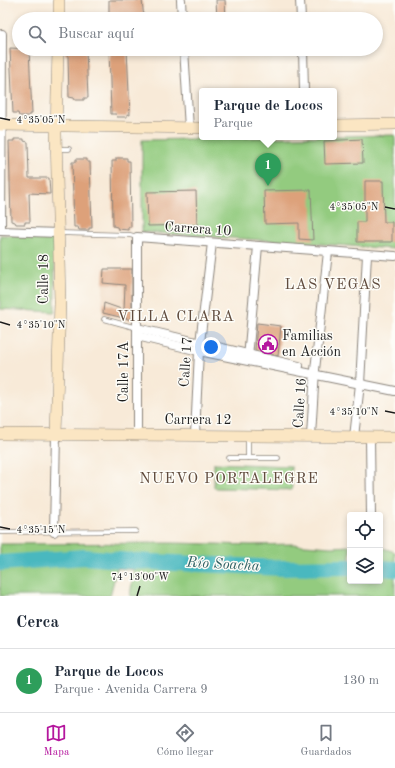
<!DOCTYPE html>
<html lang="es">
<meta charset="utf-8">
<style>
body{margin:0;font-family:"Old Standard TT",serif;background:#f2f2f3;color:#1f2937}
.controls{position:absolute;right:12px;bottom:12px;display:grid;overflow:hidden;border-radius:4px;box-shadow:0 2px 6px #0003}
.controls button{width:36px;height:36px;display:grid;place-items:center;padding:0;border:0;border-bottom:1px solid #e0e1e3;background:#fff;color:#1f2937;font:20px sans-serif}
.you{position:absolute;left:211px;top:347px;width:14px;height:14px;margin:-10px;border:3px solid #fff;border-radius:50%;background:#1a73e8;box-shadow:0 0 0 6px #1a73e833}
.badge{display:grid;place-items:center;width:26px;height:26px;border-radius:50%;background:#b5179e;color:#fff;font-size:13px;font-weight:700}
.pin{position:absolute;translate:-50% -33px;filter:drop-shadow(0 1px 2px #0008)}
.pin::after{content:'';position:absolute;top:21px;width:14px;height:12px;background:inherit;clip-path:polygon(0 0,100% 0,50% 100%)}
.popup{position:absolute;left:199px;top:88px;width:138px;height:52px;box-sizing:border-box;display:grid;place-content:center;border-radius:4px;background:#fff;filter:drop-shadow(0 1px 3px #0005);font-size:13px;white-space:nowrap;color:#747a83}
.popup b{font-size:15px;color:#1f2937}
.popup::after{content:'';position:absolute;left:50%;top:100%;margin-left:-8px;border:8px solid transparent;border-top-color:#fff}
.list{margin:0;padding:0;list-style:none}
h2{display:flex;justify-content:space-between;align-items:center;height:52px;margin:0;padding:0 16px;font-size:17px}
h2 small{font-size:13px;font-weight:400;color:#747a83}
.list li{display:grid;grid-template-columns:26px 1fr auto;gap:12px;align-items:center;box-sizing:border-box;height:64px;padding:0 16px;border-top:1px solid #e0e1e3}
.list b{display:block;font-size:15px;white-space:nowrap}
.list p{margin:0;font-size:13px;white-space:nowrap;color:#747a83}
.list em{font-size:13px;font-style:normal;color:#747a83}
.icon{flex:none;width:22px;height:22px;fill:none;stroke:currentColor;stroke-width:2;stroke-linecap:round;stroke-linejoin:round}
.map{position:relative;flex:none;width:395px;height:596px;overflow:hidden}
.search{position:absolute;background:#fff;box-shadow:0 2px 6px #0003;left:12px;right:12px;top:12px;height:44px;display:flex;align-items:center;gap:10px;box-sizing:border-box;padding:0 14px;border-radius:22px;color:#747a83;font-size:15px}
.sheet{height:116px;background:#fff}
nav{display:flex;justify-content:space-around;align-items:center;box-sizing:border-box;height:56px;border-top:1px solid #e0e1e3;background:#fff;font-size:11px;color:#747a83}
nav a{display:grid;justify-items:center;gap:2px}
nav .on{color:#b5179e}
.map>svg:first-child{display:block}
.built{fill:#f0d6bc}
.green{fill:#93cb7f;stroke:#58744e}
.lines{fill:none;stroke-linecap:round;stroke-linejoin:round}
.river{stroke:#49b8bf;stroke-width:16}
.building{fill:#dda17a}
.lane-casing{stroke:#8a837a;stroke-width:5.5}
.street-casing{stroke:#8a837a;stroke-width:10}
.secondary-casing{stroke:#8a837a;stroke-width:12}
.lane{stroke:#fff;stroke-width:4}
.street{stroke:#fff;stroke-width:8}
.secondary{stroke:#fbe6c3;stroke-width:11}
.ticks{fill:none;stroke:#1c1c1c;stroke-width:1.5}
.labels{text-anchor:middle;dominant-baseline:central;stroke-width:3;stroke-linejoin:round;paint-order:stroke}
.street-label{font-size:14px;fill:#1c1c1c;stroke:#fdfcf7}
.poi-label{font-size:14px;fill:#1c1c1c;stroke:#fdfcf7;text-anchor:start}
.neighbourhood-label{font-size:15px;letter-spacing:1px;fill:#604b3d;stroke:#fdfcf7}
.water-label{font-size:15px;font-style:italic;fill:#306265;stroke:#fdfcf7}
.ticks-label{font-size:10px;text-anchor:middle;fill:#1c1c1c;stroke:#fdfcf7;stroke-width:3;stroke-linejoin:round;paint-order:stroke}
</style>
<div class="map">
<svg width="395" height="596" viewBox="0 0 395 596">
<rect width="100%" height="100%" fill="#fdfcf7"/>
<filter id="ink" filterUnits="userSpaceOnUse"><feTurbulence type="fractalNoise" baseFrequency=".025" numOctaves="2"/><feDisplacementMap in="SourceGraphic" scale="8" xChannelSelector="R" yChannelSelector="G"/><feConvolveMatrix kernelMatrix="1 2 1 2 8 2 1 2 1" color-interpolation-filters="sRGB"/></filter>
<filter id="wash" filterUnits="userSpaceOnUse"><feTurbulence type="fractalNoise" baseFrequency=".012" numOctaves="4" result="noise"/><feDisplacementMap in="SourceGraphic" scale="16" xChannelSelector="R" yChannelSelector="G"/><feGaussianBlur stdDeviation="0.9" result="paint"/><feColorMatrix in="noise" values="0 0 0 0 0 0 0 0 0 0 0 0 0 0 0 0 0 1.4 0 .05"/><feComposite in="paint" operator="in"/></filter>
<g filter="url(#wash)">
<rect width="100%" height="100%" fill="#f8ead8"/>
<polygon class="built" points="104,268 134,268 134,321 102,313"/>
<g class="green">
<polygon points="395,135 395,249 142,232 142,140"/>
<polygon points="0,235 55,236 55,312 0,309"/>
<polygon points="214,463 291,466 292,490 214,488"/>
<polygon points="174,543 252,545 292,544 331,547 350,546 350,581 380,581 380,547 395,552 395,596 130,596 134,570 117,568 110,596 0,596 0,544"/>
</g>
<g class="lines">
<g class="river">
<polyline points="0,563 85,557 132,561 283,568 350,567"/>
<polyline points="380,568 395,569"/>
</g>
</g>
<g id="blocks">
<g class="building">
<polygon points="109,0 142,0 144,19 109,19"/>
<polygon points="216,0 225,0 226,19 217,19"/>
<polygon points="10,48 29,49 32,114 29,114 29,116 19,116 18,113 13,113"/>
<polygon points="65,49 86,49 88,98 84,98 84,100 75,100 74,98 69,97 68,55 65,55"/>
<polygon points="109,49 127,49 130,115 127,114 127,117 117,117 116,114 111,114"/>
<polygon points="14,139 24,139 24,141 28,142 29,178 49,178 50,194 29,193 30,222 25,222 25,224 16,224 15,222 11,221 9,141 14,141"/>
<polygon points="362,139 363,163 325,164 324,141"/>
<polygon points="116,158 127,158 127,161 130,161 131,227 128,227 128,230 118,229 117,227 113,226 112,161 116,161"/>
<polygon points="76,159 87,159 87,162 90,162 92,228 89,228 89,230 79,230 78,227 74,227 72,162 76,162"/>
<polygon points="365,181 383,181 384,222 392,222 392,242 357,242 357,222 365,222"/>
<polygon points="311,190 313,240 299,239 299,223 265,224 264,191"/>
<polygon points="196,191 197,225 148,226 147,192"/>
<polygon points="104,269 132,269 132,320 103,313 104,303 124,310 125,285 103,283"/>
<polygon points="257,323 281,326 278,356 255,350"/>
</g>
</g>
</g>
<g filter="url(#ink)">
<use href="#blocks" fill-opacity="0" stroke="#8a837a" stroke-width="1"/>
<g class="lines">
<g class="lane-casing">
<g id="lane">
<polyline points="57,149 69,149"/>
<polyline points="60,233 130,235 137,237"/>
<polyline points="104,319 137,328"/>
<polyline points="248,436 248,458"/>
<polyline points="229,458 278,458"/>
<polyline points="0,532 136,531"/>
</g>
</g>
<g class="street-casing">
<g id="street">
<polyline points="181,0 182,19"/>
<polyline points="300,0 301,19"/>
<polyline points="184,49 189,128"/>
<polyline points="303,49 304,91"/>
<polyline points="0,231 59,233"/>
<polyline points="1,231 2,34"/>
<polyline points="137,328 299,366"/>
<polyline points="137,336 199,351 395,391"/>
<polyline points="248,358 258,246"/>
<polyline points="137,435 137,237 395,256"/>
<polyline points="195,435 199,351 212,243"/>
<polyline points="311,436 315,370 328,252"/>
<polyline points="354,437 360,384 367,255"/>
<polyline points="370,437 371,515"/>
<polyline points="54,532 56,434"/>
</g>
</g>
<g class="secondary-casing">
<g id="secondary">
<polyline points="59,19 59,0"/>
<polyline points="0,125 202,128"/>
<polyline points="334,125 395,124"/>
<polyline points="0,434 395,437"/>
<polyline points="56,434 60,302 56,134 58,49"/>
</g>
</g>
<use href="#lane" class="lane"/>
<use href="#street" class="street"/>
<use href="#secondary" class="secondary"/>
</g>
</g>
<path class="ticks" d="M 0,118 L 10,120M 385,207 L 395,209M 0,322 L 10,325M 385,411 L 395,413M 0,527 L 10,529M 137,596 L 140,586"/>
<defs>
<g id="civic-ring" transform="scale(1)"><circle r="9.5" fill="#fdfcf7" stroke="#b5179e" stroke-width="1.5"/><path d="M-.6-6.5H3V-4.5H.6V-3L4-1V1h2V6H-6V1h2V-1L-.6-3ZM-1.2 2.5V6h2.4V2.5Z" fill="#b5179e"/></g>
</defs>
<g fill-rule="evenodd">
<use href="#civic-ring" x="268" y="344"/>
</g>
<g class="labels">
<g class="street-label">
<text transform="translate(198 229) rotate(4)">Carrera 10</text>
<text transform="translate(44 279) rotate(-90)">Calle 18</text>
<text transform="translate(186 362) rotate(-86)">Calle 17</text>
<text transform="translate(124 372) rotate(-90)">Calle 17A</text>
<text transform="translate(300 403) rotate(-86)">Calle 16</text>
<text x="198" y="420">Carrera 12</text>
</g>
<g class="poi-label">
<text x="282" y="336">Familias<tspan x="282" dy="16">en Acción</tspan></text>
</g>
<g class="neighbourhood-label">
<text x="333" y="285">LAS VEGAS</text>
<text x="176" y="317">VILLA CLARA</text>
<text x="229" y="479">NUEVO PORTALEGRE</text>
</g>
<g class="water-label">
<text transform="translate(223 565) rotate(3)">Río Soacha</text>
</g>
</g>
<g class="ticks-label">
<text x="41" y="123">4°35'05"N</text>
<text x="354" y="210">4°35'05"N</text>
<text x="41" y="328">4°35'10"N</text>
<text x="354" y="415">4°35'10"N</text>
<text x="41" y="533">4°35'15"N</text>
<text x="140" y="580">74°13'00"W</text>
</g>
</svg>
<div class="controls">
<button><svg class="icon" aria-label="locate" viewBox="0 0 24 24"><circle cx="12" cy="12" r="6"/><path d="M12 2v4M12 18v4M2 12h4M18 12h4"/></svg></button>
<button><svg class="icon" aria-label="layers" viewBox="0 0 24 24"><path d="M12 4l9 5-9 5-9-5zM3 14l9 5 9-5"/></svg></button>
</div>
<div class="you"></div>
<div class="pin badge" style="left:268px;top:186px;background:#2e9e5b">1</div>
<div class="popup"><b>Parque de Locos</b>Parque</div>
<div class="search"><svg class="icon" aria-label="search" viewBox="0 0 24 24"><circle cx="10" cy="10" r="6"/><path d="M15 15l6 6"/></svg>Buscar aquí</div>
</div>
<section class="sheet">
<h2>Cerca<small></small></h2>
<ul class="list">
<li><span class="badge" style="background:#2e9e5b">1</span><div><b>Parque de Locos</b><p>Parque · Avenida Carrera 9</p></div><em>130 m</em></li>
</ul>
</section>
<nav>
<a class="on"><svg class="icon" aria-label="map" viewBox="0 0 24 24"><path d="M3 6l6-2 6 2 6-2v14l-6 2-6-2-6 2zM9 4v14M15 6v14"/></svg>Mapa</a>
<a><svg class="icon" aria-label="directions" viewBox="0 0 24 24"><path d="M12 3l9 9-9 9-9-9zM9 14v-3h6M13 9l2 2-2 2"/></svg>Cómo llegar</a>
<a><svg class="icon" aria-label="saved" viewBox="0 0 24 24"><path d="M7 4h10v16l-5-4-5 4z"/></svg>Guardados</a>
</nav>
